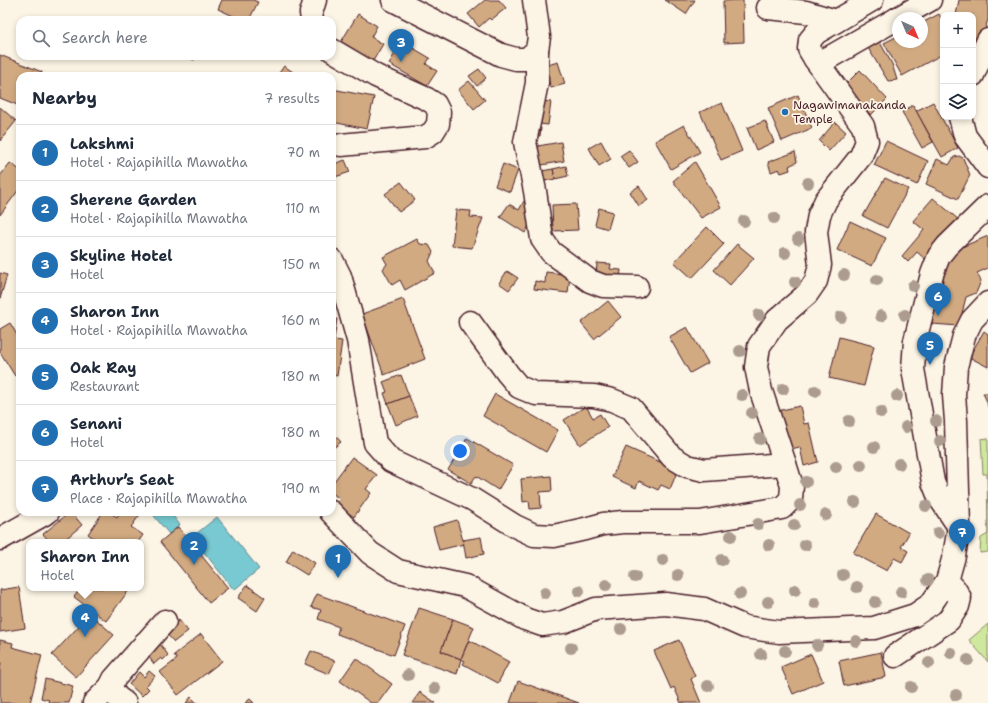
<!DOCTYPE html>
<meta charset="utf-8">
<style>
body{margin:0;font-family:"Shantell Sans",sans-serif;background:#f2f2f3;color:#1f2937}
.controls{position:absolute;right:12px;top:12px;display:grid;overflow:hidden;border-radius:8px;box-shadow:0 2px 6px #0003}
.controls button{width:36px;height:36px;display:grid;place-items:center;padding:0;border:0;border-bottom:1px solid #e0e1e3;background:#fff;color:#1f2937;font:20px sans-serif}
.compass{position:absolute;left:892px;top:12px;width:36px;height:36px;border-radius:50%;background:#fff;box-shadow:0 2px 6px #0003;rotate:136deg}
.you{position:absolute;left:460px;top:451px;width:14px;height:14px;margin:-10px;border:3px solid #fff;border-radius:50%;background:#1a73e8;box-shadow:0 0 0 6px #1a73e833}
.badge{display:grid;place-items:center;width:26px;height:26px;border-radius:50%;background:#1f6fb2;color:#fff;font-size:13px;font-weight:700}
.pin{position:absolute;translate:-50% -33px;filter:drop-shadow(0 1px 2px #0008)}
.pin::after{content:'';position:absolute;top:21px;width:14px;height:12px;background:inherit;clip-path:polygon(0 0,100% 0,50% 100%)}
.popup{position:absolute;left:26px;top:539px;width:118px;height:52px;box-sizing:border-box;display:grid;place-content:center;border-radius:8px;background:#fff;filter:drop-shadow(0 1px 3px #0005);font-size:13px;white-space:nowrap;color:#747a83}
.popup b{font-size:15px;color:#1f2937}
.popup::after{content:'';position:absolute;left:50%;top:100%;margin-left:-8px;border:8px solid transparent;border-top-color:#fff}
.list{margin:0;padding:0;list-style:none}
h2{display:flex;justify-content:space-between;align-items:center;height:52px;margin:0;padding:0 16px;font-size:17px}
h2 small{font-size:13px;font-weight:400;color:#747a83}
.list li{display:grid;grid-template-columns:26px 1fr auto;gap:12px;align-items:center;box-sizing:border-box;height:56px;padding:0 16px;border-top:1px solid #e0e1e3}
.list b{display:block;font-size:15px;white-space:nowrap}
.list p{margin:0;font-size:13px;white-space:nowrap;color:#747a83}
.list em{font-size:13px;font-style:normal;color:#747a83}
.icon{flex:none;width:22px;height:22px;fill:none;stroke:currentColor;stroke-width:2;stroke-linecap:round;stroke-linejoin:round}
.map{position:relative;flex:none;width:988px;height:703px;overflow:hidden}
.search{position:absolute;background:#fff;box-shadow:0 2px 6px #0003;left:16px;top:16px;width:320px;height:44px;display:flex;align-items:center;gap:10px;box-sizing:border-box;padding:0 14px;border-radius:12px;color:#747a83;font-size:15px}
.panel{position:absolute;background:#fff;box-shadow:0 2px 6px #0003;left:16px;top:72px;width:320px;height:444px;border-radius:12px}
.map>svg:first-child{display:block}
.green{fill:#cee89e;stroke:#8c8464}
.water{fill:#78c9d1;stroke:#66858f}
.building{fill:#d1aa82;stroke:#4a1f2b}
.lines{fill:none;stroke-linecap:round;stroke-linejoin:round}
.minor-casing{stroke:#4a1f2b;stroke-width:25}
.minor{stroke:#fcf5e5;stroke-width:22}
.tree{fill:#ac9b8f}
.poi-dot{fill:#1f6fb2;stroke:#fcf5e5;stroke-width:1.5}
.labels{text-anchor:middle;dominant-baseline:central;stroke-width:3.5;stroke-linejoin:round;paint-order:stroke}
.poi-label{font-size:12px;fill:#4a1f2b;stroke:#fcf5e5;text-anchor:start}
</style>
<div class="map">
<svg width="988" height="703" viewBox="0 0 988 703">
<rect width="100%" height="100%" fill="#fcf5e5"/>
<filter id="ink" filterUnits="userSpaceOnUse"><feTurbulence type="fractalNoise" baseFrequency=".025" numOctaves="2"/><feDisplacementMap in="SourceGraphic" scale="8" xChannelSelector="R" yChannelSelector="G"/><feConvolveMatrix kernelMatrix="1 2 1 2 8 2 1 2 1" color-interpolation-filters="sRGB"/></filter>
<g filter="url(#ink)">
<g class="green">
<polygon points="988,438 988,552 980,553 981,538 988,534 987,474 983,474 981,439"/>
<polygon points="988,624 988,662 969,640"/>
</g>
<g class="water">
<polygon points="159,512 170,512 180,525 169,534 154,516"/>
<polygon points="217,517 259,569 234,590 192,537"/>
</g>
<g class="building">
<polygon points="222,0 253,0 258,2 249,20 242,20 218,9"/>
<polygon points="485,0 499,0 506,8 491,20 489,18 479,27 468,14"/>
<polygon points="665,0 695,0 686,14"/>
<polygon points="743,0 744,42 724,43 723,1"/>
<polygon points="959,0 988,0 988,19 982,41 973,39 973,15 956,15"/>
<polygon points="358,14 377,26 371,37 383,44 373,61 341,42"/>
<polygon points="939,14 943,22 943,54 902,76 884,43 898,36 898,42 922,42 922,23"/>
<polygon points="877,37 892,64 897,80 888,81 865,43"/>
<polygon points="399,46 410,53 413,48 430,58 426,64 437,71 427,86 389,64"/>
<polygon points="0,55 42,72 41,76 20,76 20,106 0,98"/>
<polygon points="185,56 197,56 194,60"/>
<polygon points="558,62 565,84 551,88 544,66"/>
<polygon points="284,66 299,76 277,76"/>
<polygon points="479,69 486,78 477,86 469,76"/>
<polygon points="860,70 887,99 871,115 843,87"/>
<polygon points="469,81 485,100 474,109 458,90"/>
<polygon points="943,86 943,95 940,94"/>
<polygon points="332,89 374,97 367,129 332,122"/>
<polygon points="798,95 812,128 782,141 768,108"/>
<polygon points="541,101 551,102 548,125 531,123"/>
<polygon points="933,102 958,148 942,157 916,111"/>
<polygon points="722,103 742,151 721,160 700,112"/>
<polygon points="913,105 933,142 922,148 902,112"/>
<polygon points="0,107 16,121 0,141"/>
<polygon points="765,121 774,142 756,150 747,128"/>
<polygon points="835,122 846,132 829,151 819,141"/>
<polygon points="684,125 700,152 671,169 655,141"/>
<polygon points="532,126 541,128 540,136 530,134"/>
<polygon points="601,141 611,159 599,166 589,148"/>
<polygon points="886,141 928,161 917,185 874,165"/>
<polygon points="561,142 564,161 536,166 532,147"/>
<polygon points="629,150 638,162 629,168 620,156"/>
<polygon points="795,152 797,162 789,166 790,170 781,173 779,169 771,172 768,162"/>
<polygon points="959,156 963,158 970,175 958,199 926,184 937,159 949,165 954,157"/>
<polygon points="345,160 350,172 332,178 332,161 333,161 334,164"/>
<polygon points="695,162 721,207 701,218 673,181"/>
<polygon points="10,163 20,170 20,188 0,215 0,176"/>
<polygon points="503,164 518,170 510,192 495,186"/>
<polygon points="566,166 568,176 555,179 553,169"/>
<polygon points="553,169 555,179 545,181 542,171"/>
<polygon points="885,178 908,189 887,228 863,216"/>
<polygon points="401,182 415,200 399,212 385,194"/>
<polygon points="639,186 648,200 639,206 630,192"/>
<polygon points="933,198 959,220 925,259 917,252 908,262 902,256 924,230 913,221"/>
<polygon points="524,201 531,206 527,212 534,217 525,233 500,217 509,204 519,210"/>
<polygon points="576,204 578,230 553,231 552,205"/>
<polygon points="599,208 613,212 608,229 595,225"/>
<polygon points="456,210 471,211 470,217 483,218 472,248 452,246"/>
<polygon points="850,221 886,238 872,266 837,250"/>
<polygon points="707,227 724,244 692,278 674,262"/>
<polygon points="988,236 988,268 977,273 981,281 976,293 966,297 959,326 932,324 950,252"/>
<polygon points="417,239 420,244 429,245 433,252 429,261 435,273 405,290 400,280 392,285 383,269 387,264 383,257"/>
<polygon points="737,244 754,258 730,285 714,270"/>
<polygon points="597,263 611,264 610,269 621,270 620,278 596,276"/>
<polygon points="507,271 518,278 509,290 499,283"/>
<polygon points="546,272 570,275 568,293 534,289 535,281 545,283"/>
<polygon points="0,273 7,275 0,299"/>
<polygon points="403,299 425,359 384,375 362,314"/>
<polygon points="608,301 621,317 594,339 581,323"/>
<polygon points="332,319 337,319 334,340 342,341 337,376 332,375"/>
<polygon points="10,323 20,340 20,373 15,376 0,352 0,329"/>
<polygon points="687,327 708,363 690,373 669,337"/>
<polygon points="984,331 988,334 988,367 969,357"/>
<polygon points="839,337 874,346 864,386 829,378"/>
<polygon points="401,375 409,396 388,404 384,393 387,392 383,382"/>
<polygon points="983,393 988,393 988,407 987,402"/>
<polygon points="495,394 558,430 546,452 483,416"/>
<polygon points="409,396 417,416 396,425 388,404"/>
<polygon points="586,406 593,418 600,414 608,427 580,445 564,420"/>
<polygon points="800,406 804,424 809,423 818,462 804,466 800,447 786,450 777,411"/>
<polygon points="332,432 341,442 332,449"/>
<polygon points="467,438 513,465 498,490 476,476 471,483 448,470"/>
<polygon points="626,447 678,470 670,489 661,485 658,490 639,481 636,488 612,477"/>
<polygon points="352,457 377,475 366,489 371,493 354,517 336,504 340,499 332,493 332,484"/>
<polygon points="551,476 552,491 540,492 541,508 530,509 529,501 523,502 521,479"/>
<polygon points="70,512 71,512 82,525 62,542 50,542 43,534"/>
<polygon points="103,512 109,512 117,517 120,512 139,512 141,513 131,527 143,535 138,542 99,542 88,534"/>
<polygon points="876,514 909,533 901,547 908,551 902,562 894,558 887,571 853,553"/>
<polygon points="457,520 464,544 439,550 433,527"/>
<polygon points="178,527 228,588 209,603 160,542"/>
<polygon points="481,537 484,554 466,558 463,540"/>
<polygon points="293,549 315,563 307,575 286,562"/>
<polygon points="247,585 265,598 257,611 238,598"/>
<polygon points="19,587 25,628 0,632 0,590"/>
<polygon points="81,588 126,588 129,590 106,621 74,597"/>
<polygon points="317,594 405,626 394,655 337,634 339,627 318,619 321,610 311,607"/>
<polygon points="419,608 453,619 441,651 461,659 457,674 402,655"/>
<polygon points="90,614 114,635 76,677 52,655"/>
<polygon points="453,619 474,627 461,659 441,651"/>
<polygon points="179,620 188,631 174,642 165,632"/>
<polygon points="201,634 222,661 178,695 160,672 177,659 174,655"/>
<polygon points="0,640 13,643 12,647 42,655 30,703 0,703 0,669 1,663 0,663"/>
<polygon points="469,640 509,662 498,683 463,664 465,661 461,659"/>
<polygon points="679,640 695,676 691,679 701,703 681,703 674,687 671,689 654,651"/>
<polygon points="158,641 168,655 163,660 161,658 154,664 146,653"/>
<polygon points="311,651 335,661 329,674 305,664"/>
<polygon points="881,652 886,677 844,686 839,661"/>
<polygon points="811,654 823,681 793,694 781,667"/>
<polygon points="356,658 392,684 378,703 371,703 340,681"/>
<polygon points="149,671 155,676 146,686 149,689 142,696 129,684 139,672 144,677"/>
<polygon points="45,679 73,686 69,703 48,703 49,700 41,698"/>
<polygon points="518,681 579,703 510,703"/>
<polygon points="420,692 436,703 412,703"/>
<polygon points="191,697 197,703 186,703"/>
<polygon points="250,699 254,703 245,703"/>
</g>
<g class="lines">
<g class="minor-casing">
<g id="minor">
<polyline points="393,0 501,55 516,59 527,59 537,50 539,37 534,0"/>
<polyline points="872,0 816,33 810,40 809,49 815,59 822,60 830,57 898,18"/>
<polyline points="768,8 806,12 836,21"/>
<polyline points="898,18 930,0"/>
<polyline points="312,20 311,13 315,0"/>
<polyline points="332,50 376,76 427,99 435,104 439,112 438,124 433,132 425,137 341,145"/>
<polyline points="537,50 537,83 525,142 535,191 542,239 551,252 590,281 603,286 637,287"/>
<polyline points="973,75 988,40"/>
<polyline points="960,117 965,136 988,167"/>
<polyline points="332,260 340,276 358,340 375,443 391,461 472,499 515,526 534,535 554,536 585,529 603,524 623,522 700,522 782,508 791,499 792,486 785,464 704,470 687,466 672,457 631,408 612,400 594,396 536,394 519,387 508,374 470,322"/>
<polyline points="785,464 761,391 756,367 759,346 777,320 807,294 816,281 820,265 816,232 819,215 826,200 861,156 867,141 863,126 815,59"/>
<polyline points="331,512 370,553 398,571 465,586 525,619 542,625 563,622 596,609 666,604 704,609 745,627 779,632 874,628 915,615 931,604 947,581 954,556 959,527 956,421 954,395 956,367 964,336 972,320 988,303"/>
<polyline points="959,527 939,497 933,482 913,369 915,341 932,274 939,256 947,246 988,206"/>
<polyline points="0,539 48,512"/>
<polyline points="895,656 949,620 958,606 960,598 954,588 947,581"/>
<polyline points="94,703 110,687"/>
<polyline points="125,703 117,697 110,687 114,679 165,621"/>
</g>
</g>
<use href="#minor" class="minor"/>
</g>
<g class="tree">
<circle cx="808" cy="183" r="6"/>
<circle cx="774" cy="218" r="6"/>
<circle cx="744" cy="221" r="6"/>
<circle cx="798" cy="239" r="6"/>
<circle cx="785" cy="253" r="6"/>
<circle cx="844" cy="275" r="6"/>
<circle cx="877" cy="280" r="6"/>
<circle cx="795" cy="282" r="6"/>
<circle cx="913" cy="286" r="6"/>
<circle cx="759" cy="315" r="6"/>
<circle cx="905" cy="315" r="6"/>
<circle cx="881" cy="316" r="6"/>
<circle cx="841" cy="317" r="6"/>
<circle cx="740" cy="351" r="6"/>
<circle cx="783" cy="389" r="6"/>
<circle cx="815" cy="391" r="6"/>
<circle cx="742" cy="395" r="6"/>
<circle cx="897" cy="396" r="6"/>
<circle cx="881" cy="412" r="6"/>
<circle cx="752" cy="413" r="6"/>
<circle cx="849" cy="421" r="6"/>
<circle cx="936" cy="421" r="6"/>
<circle cx="906" cy="427" r="6"/>
<circle cx="760" cy="439" r="6"/>
<circle cx="940" cy="441" r="6"/>
<circle cx="874" cy="447" r="6"/>
<circle cx="899" cy="464" r="6"/>
<circle cx="861" cy="465" r="6"/>
<circle cx="836" cy="467" r="6"/>
<circle cx="806" cy="482" r="6"/>
<circle cx="855" cy="502" r="6"/>
<circle cx="800" cy="505" r="6"/>
<circle cx="926" cy="506" r="6"/>
<circle cx="826" cy="515" r="6"/>
<circle cx="758" cy="524" r="6"/>
<circle cx="794" cy="525" r="6"/>
<circle cx="938" cy="533" r="6"/>
<circle cx="731" cy="536" r="6"/>
<circle cx="769" cy="545" r="6"/>
<circle cx="805" cy="545" r="6"/>
<circle cx="663" cy="560" r="6"/>
<circle cx="722" cy="560" r="6"/>
<circle cx="678" cy="575" r="6"/>
<circle cx="843" cy="575" r="6"/>
<circle cx="635" cy="577" r="6"/>
<circle cx="928" cy="580" r="6"/>
<circle cx="606" cy="585" r="6"/>
<circle cx="857" cy="587" r="6"/>
<circle cx="795" cy="590" r="6"/>
<circle cx="579" cy="591" r="6"/>
<circle cx="901" cy="592" r="6"/>
<circle cx="545" cy="593" r="6"/>
<circle cx="740" cy="594" r="6"/>
<circle cx="768" cy="602" r="6"/>
<circle cx="875" cy="602" r="6"/>
<circle cx="815" cy="603" r="6"/>
<circle cx="621" cy="629" r="6"/>
<circle cx="856" cy="641" r="6"/>
<circle cx="817" cy="645" r="6"/>
<circle cx="571" cy="648" r="6"/>
<circle cx="785" cy="651" r="6"/>
<circle cx="951" cy="653" r="6"/>
<circle cx="761" cy="654" r="6"/>
<circle cx="968" cy="660" r="6"/>
<circle cx="929" cy="663" r="6"/>
<circle cx="408" cy="675" r="6"/>
<circle cx="708" cy="686" r="6"/>
<circle cx="911" cy="687" r="6"/>
<circle cx="435" cy="688" r="6"/>
<circle cx="956" cy="695" r="6"/>
</g>
</g>
<circle class="poi-dot" cx="785" cy="112" r="4"/>
<g class="labels">
<g class="poi-label">
<text x="793" y="105">Nagawimanakanda<tspan x="793" dy="14">Temple</tspan></text>
</g>
</g>
</svg>
<div class="controls">
<button>+</button>
<button>−</button>
<button><svg class="icon" aria-label="layers" viewBox="0 0 24 24"><path d="M12 4l9 5-9 5-9-5zM3 14l9 5 9-5"/></svg></button>
</div>
<svg class="compass" viewBox="-18 -18 36 36"><path d="M0-13l5 13h-10z" fill="#e53935"/><path d="M0 13l5-13h-10z" fill="#747a83"/></svg>
<div class="you"></div>
<div class="pin badge" style="left:338px;top:578px">1</div>
<div class="pin badge" style="left:194px;top:565px">2</div>
<div class="pin badge" style="left:401px;top:62px">3</div>
<div class="pin badge" style="left:85px;top:637px">4</div>
<div class="popup"><b>Sharon Inn</b>Hotel</div>
<div class="pin badge" style="left:930px;top:365px">5</div>
<div class="pin badge" style="left:938px;top:316px">6</div>
<div class="pin badge" style="left:962px;top:552px">7</div>
<div class="search"><svg class="icon" aria-label="search" viewBox="0 0 24 24"><circle cx="10" cy="10" r="6"/><path d="M15 15l6 6"/></svg>Search here</div>
<section class="panel">
<h2>Nearby<small>7 results</small></h2>
<ul class="list">
<li><span class="badge">1</span><div><b>Lakshmi</b><p>Hotel · Rajapihilla Mawatha</p></div><em>70 m</em></li>
<li><span class="badge">2</span><div><b>Sherene Garden</b><p>Hotel · Rajapihilla Mawatha</p></div><em>110 m</em></li>
<li><span class="badge">3</span><div><b>Skyline Hotel</b><p>Hotel</p></div><em>150 m</em></li>
<li><span class="badge">4</span><div><b>Sharon Inn</b><p>Hotel · Rajapihilla Mawatha</p></div><em>160 m</em></li>
<li><span class="badge">5</span><div><b>Oak Ray</b><p>Restaurant</p></div><em>180 m</em></li>
<li><span class="badge">6</span><div><b>Senani</b><p>Hotel</p></div><em>180 m</em></li>
<li><span class="badge">7</span><div><b>Arthur’s Seat</b><p>Place · Rajapihilla Mawatha</p></div><em>190 m</em></li>
</ul>
</section>
</div>
